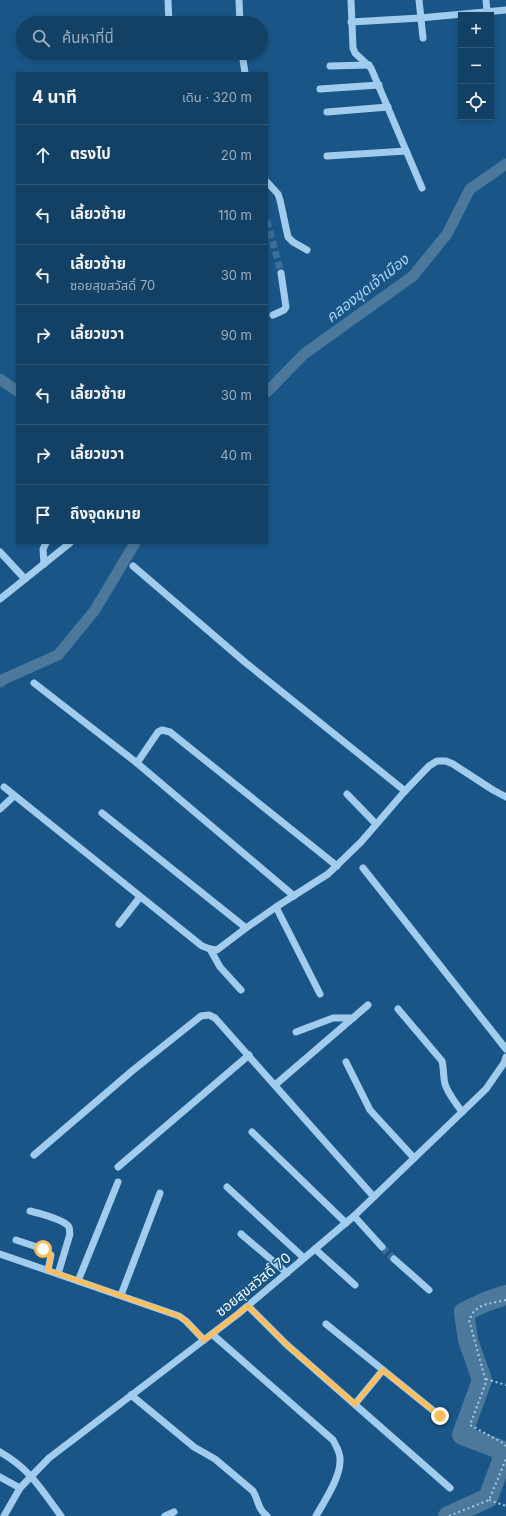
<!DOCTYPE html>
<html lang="th">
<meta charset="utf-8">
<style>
body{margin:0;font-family:Inter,"Noto Sans Thai",sans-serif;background:#1c476b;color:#f1f3f6}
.controls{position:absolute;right:12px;top:12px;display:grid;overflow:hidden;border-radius:0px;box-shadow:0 2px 6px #0003}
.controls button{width:36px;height:36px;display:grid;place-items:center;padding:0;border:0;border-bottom:1px solid #325979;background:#134065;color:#f1f3f6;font:20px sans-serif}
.stop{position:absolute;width:12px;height:12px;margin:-9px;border:3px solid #ffbe5c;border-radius:50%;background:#fff}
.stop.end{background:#ffbe5c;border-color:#fff;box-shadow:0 1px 4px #0008}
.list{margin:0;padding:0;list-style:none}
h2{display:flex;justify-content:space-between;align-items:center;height:52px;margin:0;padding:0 16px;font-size:17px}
h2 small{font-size:13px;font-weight:400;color:#9dafbf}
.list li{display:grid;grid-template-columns:26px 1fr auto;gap:12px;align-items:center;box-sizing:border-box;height:60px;padding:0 16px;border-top:1px solid #325979}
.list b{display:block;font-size:15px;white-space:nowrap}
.list p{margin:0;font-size:13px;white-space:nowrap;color:#9dafbf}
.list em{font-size:13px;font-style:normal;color:#9dafbf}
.icon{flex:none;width:22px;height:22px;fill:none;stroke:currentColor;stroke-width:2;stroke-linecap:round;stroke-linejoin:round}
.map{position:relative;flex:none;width:506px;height:1516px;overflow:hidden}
.search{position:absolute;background:#134065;box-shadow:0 2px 6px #0003;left:16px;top:16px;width:252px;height:44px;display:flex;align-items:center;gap:10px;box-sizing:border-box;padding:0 14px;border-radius:22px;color:#9dafbf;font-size:15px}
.panel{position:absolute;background:#134065;box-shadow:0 2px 6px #0003;left:16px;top:72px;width:252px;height:472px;border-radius:0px}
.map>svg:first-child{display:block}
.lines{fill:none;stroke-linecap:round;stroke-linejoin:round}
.canal{stroke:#4c789c;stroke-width:11}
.river{stroke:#4c789c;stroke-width:20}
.minor-tunnel{stroke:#3c6f99;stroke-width:7;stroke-dasharray:7 3.5;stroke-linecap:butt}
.path{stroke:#a1cced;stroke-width:2;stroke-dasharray:2 3;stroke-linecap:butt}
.minor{stroke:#a1cced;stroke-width:7}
.route{stroke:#ffbe5c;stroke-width:5}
.labels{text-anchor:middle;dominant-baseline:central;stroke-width:3;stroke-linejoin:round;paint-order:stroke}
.street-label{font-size:14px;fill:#fff;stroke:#195687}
.water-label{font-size:15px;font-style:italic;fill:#acd5f4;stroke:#195687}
</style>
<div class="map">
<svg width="506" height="1516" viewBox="0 0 506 1516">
<rect width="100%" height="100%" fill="#195687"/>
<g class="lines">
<g class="canal">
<polyline points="0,379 17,391"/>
<polyline points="267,392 304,354 413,276 447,234 470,189 506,164"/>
<polyline points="0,682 4,679 58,655 95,610 135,543"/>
</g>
<polyline class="river" points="448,1516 488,1498 503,1458 499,1449 462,1435 482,1380 468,1340 464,1312 485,1302 506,1295"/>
<g class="minor-tunnel">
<polyline points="267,221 281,273"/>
<polyline points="382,1247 394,1259"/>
</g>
<g class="path">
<polyline points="506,1300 483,1305 474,1311 469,1320 486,1382 470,1425 503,1443 506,1446"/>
<polyline points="486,1379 506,1385"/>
<polyline points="489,1500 506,1506"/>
<polyline points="449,1516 489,1500 506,1459"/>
</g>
<g class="minor">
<polyline points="168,0 169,23"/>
<polyline points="239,0 240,23"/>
<polyline points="351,0 353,48 355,53 371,68 422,188"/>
<polyline points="419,0 423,38"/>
<polyline points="486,0 487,11"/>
<polyline points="351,22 420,18 506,10"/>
<polyline points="242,53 245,73"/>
<polyline points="330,66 369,65"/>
<polyline points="320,89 379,85"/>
<polyline points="327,112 388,107"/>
<polyline points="327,156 406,151"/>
<polyline points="267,182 278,194 280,200 288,237 293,242 307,250"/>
<polyline points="273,315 284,310 286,307 281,273"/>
<polyline points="0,552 25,579"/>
<polyline points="44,564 43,549 46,543"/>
<polyline points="133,566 246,663 405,791"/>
<polyline points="0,599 70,543"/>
<polyline points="34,683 137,763 294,896"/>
<polyline points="137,763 158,732 162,730 170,732 337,866"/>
<polyline points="4,787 202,946 210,949 217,950 246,928"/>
<polyline points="347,794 376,824"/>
<polyline points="0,809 14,796"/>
<polyline points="102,813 246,928 276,907 328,874 361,842 405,791 429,766 437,761 446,761 453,764 493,790 506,797"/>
<polyline points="363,868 506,1049"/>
<polyline points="276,907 320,994"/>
<polyline points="119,924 140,897"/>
<polyline points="210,949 220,967 241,990"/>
<path d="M 398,1009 L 442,1061 C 444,1069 443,1076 445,1084 C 448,1094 456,1103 462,1112"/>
<polyline points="296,1032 333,1018 353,1018"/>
<polyline points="346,1062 370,1110 414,1158"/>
<polyline points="275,1085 368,1005"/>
<polyline points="252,1132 346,1223"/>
<polyline points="34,1155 132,1071 201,1016 209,1015 215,1018 374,1197"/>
<polyline points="118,1167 249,1055"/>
<polyline points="227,1187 304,1258"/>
<path d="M 30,1211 C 38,1213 65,1220 69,1227 C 70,1229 69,1232 70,1234 L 58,1274"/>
<polyline points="354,1216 382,1247"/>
<polyline points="241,1234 287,1273"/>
<polyline points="16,1240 43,1249 51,1255 48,1270"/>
<polyline points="315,1249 355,1285"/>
<polyline points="0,1254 179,1316 186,1321 204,1340"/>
<polyline points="394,1259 429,1290"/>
<polyline points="78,1281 118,1182"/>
<polyline points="121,1295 160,1193"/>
<polyline points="248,1306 286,1344 450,1488"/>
<polyline points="326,1324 440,1416"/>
<path d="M 212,1334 L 333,1440 C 336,1446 341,1453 340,1461 C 340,1478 325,1500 316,1516"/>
<path d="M 131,1395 L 194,1447 L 215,1459 L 253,1491 C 259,1501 257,1508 267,1516"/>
<polyline points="355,1404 383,1370"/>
<path d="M 0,1452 C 30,1469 41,1489 61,1516"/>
<polyline points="0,1477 20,1488"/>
<polyline points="4,1516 20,1488 49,1458 238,1314 354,1216 486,1089 504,1063 506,1057"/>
<polyline points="165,1516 174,1512"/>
</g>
</g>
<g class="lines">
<polyline class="route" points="43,1249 51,1255 48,1270 179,1316 186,1321 204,1340 248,1306 286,1344 355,1404 383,1370 440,1416"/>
</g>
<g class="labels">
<g class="street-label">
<text transform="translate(253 1284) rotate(-39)">ซอยสุขสวัสดิ์ 70</text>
</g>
<g class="water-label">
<text transform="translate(367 288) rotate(-38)">คลองขุดเจ้าเมือง</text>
</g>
</g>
</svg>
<div class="controls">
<button>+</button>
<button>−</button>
<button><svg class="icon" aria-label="locate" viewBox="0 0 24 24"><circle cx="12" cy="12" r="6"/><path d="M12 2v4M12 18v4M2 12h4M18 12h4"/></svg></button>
</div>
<div class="stop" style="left:43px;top:1249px"></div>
<div class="stop end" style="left:440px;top:1416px"></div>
<div class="search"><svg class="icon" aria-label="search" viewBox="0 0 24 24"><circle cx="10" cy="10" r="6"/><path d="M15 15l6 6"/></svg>ค้นหาที่นี่</div>
<section class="panel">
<h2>4 นาที<small>เดิน · 320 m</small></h2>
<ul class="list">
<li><svg class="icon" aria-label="ahead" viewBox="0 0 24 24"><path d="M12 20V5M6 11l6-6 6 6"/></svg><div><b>ตรงไป</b></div><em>20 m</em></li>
<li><svg class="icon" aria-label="left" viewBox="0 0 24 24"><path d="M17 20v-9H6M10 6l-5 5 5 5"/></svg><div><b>เลี้ยวซ้าย</b></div><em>110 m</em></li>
<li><svg class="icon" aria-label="left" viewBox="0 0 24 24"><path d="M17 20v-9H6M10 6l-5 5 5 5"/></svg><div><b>เลี้ยวซ้าย</b><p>ซอยสุขสวัสดิ์ 70</p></div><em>30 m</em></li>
<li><svg class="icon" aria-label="right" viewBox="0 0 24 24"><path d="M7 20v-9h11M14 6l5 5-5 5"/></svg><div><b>เลี้ยวขวา</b></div><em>90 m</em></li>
<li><svg class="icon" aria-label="left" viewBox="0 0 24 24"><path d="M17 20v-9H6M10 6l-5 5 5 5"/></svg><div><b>เลี้ยวซ้าย</b></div><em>30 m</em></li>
<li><svg class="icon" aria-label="right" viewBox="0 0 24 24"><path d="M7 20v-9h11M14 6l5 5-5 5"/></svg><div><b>เลี้ยวขวา</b></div><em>40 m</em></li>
<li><svg class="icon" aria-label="arrive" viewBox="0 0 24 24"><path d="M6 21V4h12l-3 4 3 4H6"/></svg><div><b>ถึงจุดหมาย</b></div></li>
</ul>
</section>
</div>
